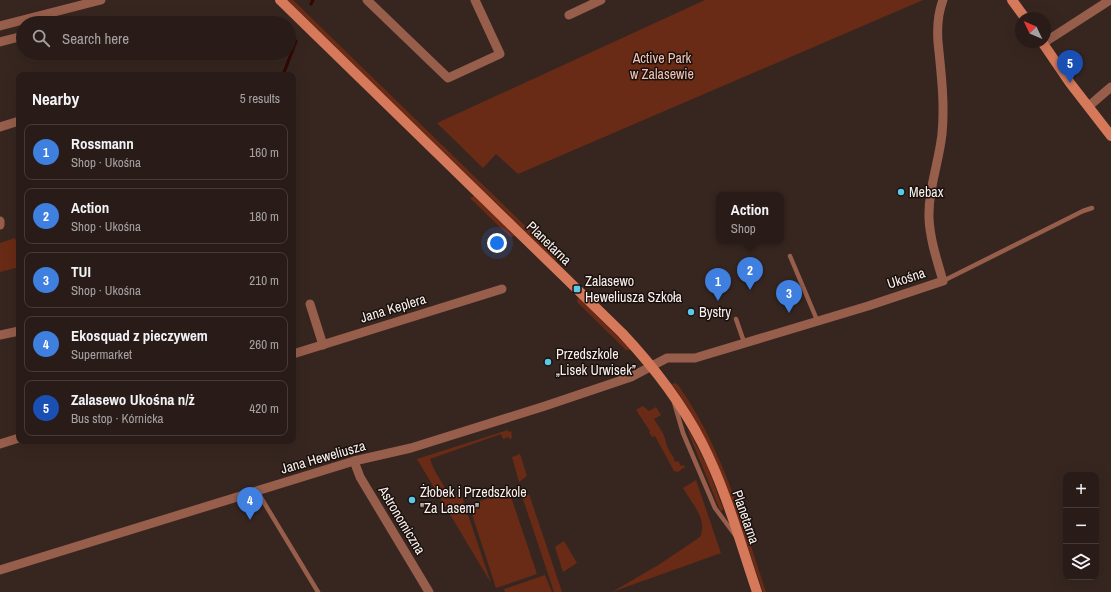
<!DOCTYPE html>
<meta charset="utf-8">
<style>
body{margin:0;font-family:"Archivo Narrow",sans-serif;background:#312521;color:#f1f3f6}
.controls{position:absolute;right:12px;bottom:12px;display:grid;overflow:hidden;border-radius:8px;box-shadow:0 4px 16px #0002}
.controls button{width:36px;height:36px;display:grid;place-items:center;padding:0;border:0;border-bottom:1px solid #453a37;background:#291c18;color:#f1f3f6;font:20px sans-serif}
.compass{position:absolute;left:1015px;top:12px;width:36px;height:36px;border-radius:50%;background:#291c18;box-shadow:0 4px 16px #0002;rotate:314deg}
.you{position:absolute;left:497px;top:243px;width:14px;height:14px;margin:-10px;border:3px solid #fff;border-radius:50%;background:#1a73e8;box-shadow:0 0 0 6px #1a73e833}
.badge{display:grid;place-items:center;width:26px;height:26px;border-radius:50%;background:#bca0f2;color:#fff;font-size:13px;font-weight:700}
.pin{position:absolute;translate:-50% -33px;filter:drop-shadow(0 1px 2px #0008)}
.pin::after{content:'';position:absolute;top:21px;width:14px;height:12px;background:inherit;clip-path:polygon(0 0,100% 0,50% 100%)}
.popup{position:absolute;left:716px;top:192px;width:68px;height:52px;box-sizing:border-box;display:grid;place-content:center;border-radius:8px;background:#291c18;filter:drop-shadow(0 1px 3px #0005);font-size:13px;white-space:nowrap;color:#a5a1a2}
.popup b{font-size:15px;color:#f1f3f6}
.popup::after{content:'';position:absolute;left:50%;top:100%;margin-left:-8px;border:8px solid transparent;border-top-color:#291c18}
.list{margin:0;padding:0;list-style:none}
h2{display:flex;justify-content:space-between;align-items:center;height:52px;margin:0;padding:0 16px;font-size:17px}
h2 small{font-size:13px;font-weight:400;color:#a5a1a2}
.list li{display:grid;grid-template-columns:26px 1fr auto;gap:12px;align-items:center;box-sizing:border-box;height:56px;margin:0 8px 8px;padding:0 8px;border:1px solid #453a37;border-radius:8px}
.list b{display:block;font-size:15px;white-space:nowrap}
.list p{margin:0;font-size:13px;white-space:nowrap;color:#a5a1a2}
.list em{font-size:13px;font-style:normal;color:#a5a1a2}
.icon{flex:none;width:22px;height:22px;fill:none;stroke:currentColor;stroke-width:2;stroke-linecap:round;stroke-linejoin:round}
.map{position:relative;flex:none;width:1111px;height:592px;overflow:hidden}
.search{position:absolute;background:#291c18;box-shadow:0 4px 16px #0002;left:16px;top:16px;width:280px;height:44px;display:flex;align-items:center;gap:10px;box-sizing:border-box;padding:0 14px;border-radius:22px;color:#a5a1a2;font-size:15px}
.panel{position:absolute;background:#291c18;box-shadow:0 4px 16px #0002;left:16px;top:72px;width:280px;height:372px;border-radius:8px}
.map>svg:first-child{display:block}
.green{fill:#692b15}
.lines{fill:none;stroke-linecap:round;stroke-linejoin:round}
.stream{stroke:#320800;stroke-width:3}
.lane{stroke:#975e4b;stroke-width:4.5}
.street{stroke:#975e4b;stroke-width:9}
.secondary{stroke:#d5795a;stroke-width:10}
.poi-dot{fill:#5bc8e7;stroke:#19110e;stroke-width:1.5}
.labels{text-anchor:middle;dominant-baseline:central;stroke-width:3;stroke-linejoin:round;paint-order:stroke}
.park-label{font-size:14px;fill:#f3c2b2;stroke:#19110e}
.poi-label{font-size:14px;fill:#fcf0ec;stroke:#19110e;text-anchor:start}
.street-label{font-size:14px;fill:#fcf0ec;stroke:#19110e}
</style>
<div class="map">
<svg width="1111" height="592" viewBox="0 0 1111 592">
<rect width="100%" height="100%" fill="#372620"/>
<g class="green">
<polygon points="287,0 293,0 557,257 556,261"/>
<polygon points="705,0 923,0 518,174 496,154 483,168 437,123"/>
<polygon points="474,196 515,236 510,237 470,198"/>
<polygon points="15,238 19,252 19,267 0,272 0,243"/>
<polygon points="578,297 631,350 626,350 577,302"/>
<path d="M 675,383 L 678,385 C 722,447 742,520 766,592 L 763,592 C 738,520 717,447 672,384 Z"/>
<path d="M 643,406 L 649,411 L 656,407 L 661,415 L 654,419 C 660,429 664,432 666,443 C 667,449 674,456 675,462 L 678,461 L 681,466 L 684,465 L 685,467 L 678,472 L 674,471 L 655,436 L 652,437 L 649,432 L 650,431 L 636,410 Z"/>
<path d="M 508,430 L 508,432 L 511,431 L 512,437 L 510,440 L 509,437 L 503,439 L 501,434 L 430,459 C 434,473 444,483 449,497 L 461,494 L 491,583 L 417,459 Z"/>
<polygon points="688,431 689,431 708,468 723,509 722,511 720,510"/>
<polygon points="520,454 527,476 519,482 512,457"/>
<path d="M 696,480 L 721,553 L 612,592 L 660,564 L 700,537 C 708,519 692,504 683,488 Z"/>
<polygon points="509,491 537,574 496,588 469,505"/>
<polygon points="529,494 562,592 554,592 522,496"/>
<polygon points="564,541 577,563 563,572 555,547"/>
<polygon points="545,575 552,592 505,592 504,589"/>
</g>
<g class="lines">
<g class="stream">
<polyline points="311,4 313,0"/>
<polyline points="283,75 296,41"/>
</g>
<g class="lane">
<polyline points="790,256 817,320"/>
<polyline points="943,281 1083,211 1092,208"/>
<polyline points="736,319 744,342"/>
<polyline points="674,402 683,433 715,508 735,535"/>
<polyline points="257,491 318,592"/>
</g>
<g class="street">
<polyline points="367,0 448,78 500,54 475,0"/>
<polyline points="569,15 601,0"/>
<polyline points="74,23 76,23"/>
<polyline points="0,26 101,0"/>
<polyline points="0,42 23,36"/>
<polyline points="1045,42 1110,0"/>
<polyline points="1089,106 1111,87"/>
<polyline points="0,127 19,121"/>
<polyline points="0,221 0,225"/>
<polyline points="310,304 323,345"/>
<polyline points="0,335 19,331"/>
<polyline points="293,354 502,289"/>
<polyline points="0,444 19,438"/>
<polyline points="354,461 360,477 429,592"/>
<path d="M 0,570 L 354,461 L 411,448 L 545,406 L 631,377 L 667,358 L 695,358 L 868,306 L 943,281 C 937,260 930,240 929,218 C 928,190 939,162 942,134 C 945,103 941,72 938,42 C 937,28 938,13 943,0"/>
</g>
<g class="secondary">
<path d="M 280,0 L 622,333 C 653,366 681,402 702,443 C 726,490 740,542 757,592"/>
<polyline points="1012,0 1025,18"/>
<polyline points="1042,42 1070,83 1111,136"/>
</g>
</g>
<g class="poi-dot">
<circle cx="901" cy="192" r="4"/>
<rect x="573" y="285" width="8" height="8" rx="2"/>
<circle cx="691" cy="312" r="4"/>
<circle cx="548" cy="362" r="4"/>
<circle cx="412" cy="500" r="4"/>
</g>
<g class="labels">
<g class="park-label">
<text x="662" y="58">Active Park<tspan x="662" dy="16">w Zalasewie</tspan></text>
</g>
<g class="poi-label">
<text x="909" y="192">Mebax</text>
<text x="585" y="281">Zalasewo<tspan x="585" dy="16">Heweliusza Szkoła</tspan></text>
<text x="699" y="312">Bystry</text>
<text x="556" y="354">Przedszkole<tspan x="556" dy="16">„Lisek Urwisek”</tspan></text>
<text x="420" y="492">Żłobek i Przedszkole<tspan x="420" dy="16">"Za Lasem"</tspan></text>
</g>
<g class="street-label">
<text transform="translate(549 243) rotate(44)">Planetarna</text>
<text transform="translate(906 278) rotate(-18)">Ukośna</text>
<text transform="translate(393 308) rotate(-17)">Jana Keplera</text>
<text transform="translate(323 457) rotate(-16)">Jana Heweliusza</text>
<text transform="translate(746 517) rotate(71)">Planetarna</text>
<text transform="translate(402 520) rotate(59)">Astronomiczna</text>
</g>
</g>
</svg>
<div class="controls">
<button>+</button>
<button>−</button>
<button><svg class="icon" aria-label="layers" viewBox="0 0 24 24"><path d="M12 4l9 5-9 5-9-5zM3 14l9 5 9-5"/></svg></button>
</div>
<svg class="compass" viewBox="-18 -18 36 36"><path d="M0-13l5 13h-10z" fill="#e53935"/><path d="M0 13l5-13h-10z" fill="#a5a1a2"/></svg>
<div class="you"></div>
<div class="pin badge" style="left:718px;top:301px;background:#3f7fe0">1</div>
<div class="pin badge" style="left:750px;top:290px;background:#3f7fe0">2</div>
<div class="popup"><b>Action</b>Shop</div>
<div class="pin badge" style="left:789px;top:313px;background:#3f7fe0">3</div>
<div class="pin badge" style="left:250px;top:520px;background:#3f7fe0">4</div>
<div class="pin badge" style="left:1070px;top:83px;background:#1a4fb4">5</div>
<div class="search"><svg class="icon" aria-label="search" viewBox="0 0 24 24"><circle cx="10" cy="10" r="6"/><path d="M15 15l6 6"/></svg>Search here</div>
<section class="panel">
<h2>Nearby<small>5 results</small></h2>
<ul class="list">
<li><span class="badge" style="background:#3f7fe0">1</span><div><b>Rossmann</b><p>Shop · Ukośna</p></div><em>160 m</em></li>
<li><span class="badge" style="background:#3f7fe0">2</span><div><b>Action</b><p>Shop · Ukośna</p></div><em>180 m</em></li>
<li><span class="badge" style="background:#3f7fe0">3</span><div><b>TUI</b><p>Shop · Ukośna</p></div><em>210 m</em></li>
<li><span class="badge" style="background:#3f7fe0">4</span><div><b>Ekosquad z pieczywem</b><p>Supermarket</p></div><em>260 m</em></li>
<li><span class="badge" style="background:#1a4fb4">5</span><div><b>Zalasewo Ukośna n/ż</b><p>Bus stop · Kórnicka</p></div><em>420 m</em></li>
</ul>
</section>
</div>
